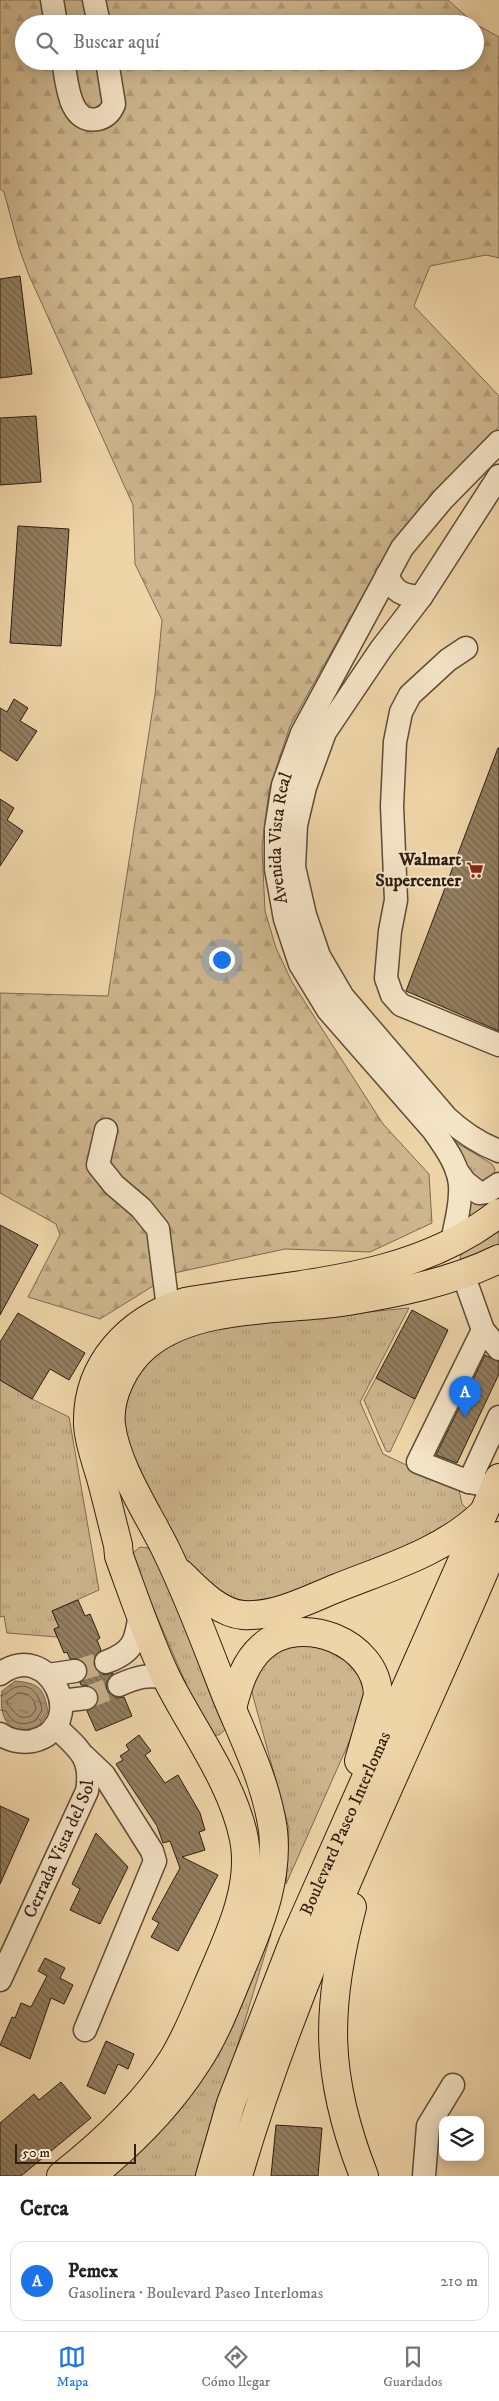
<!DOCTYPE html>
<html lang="es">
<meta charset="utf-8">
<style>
body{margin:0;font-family:"IM FELL DW Pica",serif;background:#f2f2f2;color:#202124}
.controls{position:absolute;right:15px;bottom:15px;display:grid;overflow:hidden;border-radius:10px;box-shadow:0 2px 12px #0003}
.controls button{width:45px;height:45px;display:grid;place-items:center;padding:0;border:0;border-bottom:1px solid #e0e0e0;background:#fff;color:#202124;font:25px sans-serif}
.scale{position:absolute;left:15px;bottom:12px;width:121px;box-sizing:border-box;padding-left:5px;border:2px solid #2e1f12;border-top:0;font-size:14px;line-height:18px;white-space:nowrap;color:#2e1f12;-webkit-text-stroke:4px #f4e4c6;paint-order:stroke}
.you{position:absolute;left:221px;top:959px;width:18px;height:18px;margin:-12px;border:4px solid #fff;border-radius:50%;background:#1a73e8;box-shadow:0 0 0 8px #1a73e833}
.badge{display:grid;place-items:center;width:32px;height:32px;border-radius:50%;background:#1a73e8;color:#fff;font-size:16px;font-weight:700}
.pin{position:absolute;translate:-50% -41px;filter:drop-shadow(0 1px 2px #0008)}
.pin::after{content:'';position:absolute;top:26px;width:18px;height:15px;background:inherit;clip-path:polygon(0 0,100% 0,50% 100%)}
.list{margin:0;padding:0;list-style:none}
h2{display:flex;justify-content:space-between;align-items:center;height:65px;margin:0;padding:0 20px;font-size:21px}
h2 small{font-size:16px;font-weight:400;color:#757577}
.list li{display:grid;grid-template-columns:32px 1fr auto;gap:15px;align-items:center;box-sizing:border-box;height:80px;margin:0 10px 10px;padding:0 10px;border:1px solid #e0e0e0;border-radius:15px}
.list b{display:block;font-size:19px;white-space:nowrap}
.list p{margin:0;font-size:16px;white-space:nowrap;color:#757577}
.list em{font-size:16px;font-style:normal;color:#757577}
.icon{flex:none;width:28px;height:28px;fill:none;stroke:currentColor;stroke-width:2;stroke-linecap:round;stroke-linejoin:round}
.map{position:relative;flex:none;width:499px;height:2176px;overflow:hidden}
.search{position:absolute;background:#fff;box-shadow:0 2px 12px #0003;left:15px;right:15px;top:15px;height:55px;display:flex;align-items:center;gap:12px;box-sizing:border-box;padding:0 18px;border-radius:28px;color:#757577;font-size:19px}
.sheet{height:155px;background:#fff}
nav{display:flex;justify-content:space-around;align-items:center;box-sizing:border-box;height:70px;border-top:1px solid #e0e0e0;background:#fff;font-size:14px;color:#757577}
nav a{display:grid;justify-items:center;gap:2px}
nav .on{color:#1a73e8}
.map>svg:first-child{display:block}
.grass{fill:url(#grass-tufts);stroke:#7e6a50}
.forest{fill:url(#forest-firs);stroke:#7e6a50}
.water{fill:url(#water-ripples);stroke:#7a674d}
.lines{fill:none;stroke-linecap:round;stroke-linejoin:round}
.shore{stroke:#6e5b44;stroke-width:1}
.building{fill:url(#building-back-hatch);stroke:#2e1f12}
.minor-tunnel{stroke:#c8b18a;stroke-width:22;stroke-dasharray:22 11;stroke-linecap:butt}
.minor-casing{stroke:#5e4c38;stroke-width:25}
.major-casing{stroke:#2e1f12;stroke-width:30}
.minor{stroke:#f4e4c6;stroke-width:22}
.major{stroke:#eed5a8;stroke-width:28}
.labels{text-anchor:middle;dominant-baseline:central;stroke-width:4;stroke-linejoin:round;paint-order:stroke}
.street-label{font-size:18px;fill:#2e1f12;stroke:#f4e4c6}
.poi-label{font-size:18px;font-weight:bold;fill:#2e1f12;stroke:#f4e4c6;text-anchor:end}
</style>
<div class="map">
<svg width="499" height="2176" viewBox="0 0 499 2176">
<defs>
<pattern id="grass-tufts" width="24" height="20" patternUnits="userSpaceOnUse" patternTransform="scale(1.25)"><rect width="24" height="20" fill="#cdb68e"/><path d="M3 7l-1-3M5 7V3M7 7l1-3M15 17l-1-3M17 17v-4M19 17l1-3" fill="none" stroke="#b09c79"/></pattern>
<pattern id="forest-firs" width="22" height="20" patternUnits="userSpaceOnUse" patternTransform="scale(1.25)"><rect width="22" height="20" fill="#cdb68e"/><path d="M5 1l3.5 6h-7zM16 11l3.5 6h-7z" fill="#b09c79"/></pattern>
<pattern id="water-ripples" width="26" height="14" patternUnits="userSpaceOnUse" patternTransform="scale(1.25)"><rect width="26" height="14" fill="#ad9775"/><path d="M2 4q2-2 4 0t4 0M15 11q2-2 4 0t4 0" fill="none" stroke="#8d7b5f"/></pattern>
<pattern id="building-back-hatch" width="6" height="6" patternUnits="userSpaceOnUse" patternTransform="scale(1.25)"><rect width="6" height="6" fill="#927e60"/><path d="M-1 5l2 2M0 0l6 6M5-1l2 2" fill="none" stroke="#78674e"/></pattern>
</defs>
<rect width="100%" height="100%" fill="#eed5a8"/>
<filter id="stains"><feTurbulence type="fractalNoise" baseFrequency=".004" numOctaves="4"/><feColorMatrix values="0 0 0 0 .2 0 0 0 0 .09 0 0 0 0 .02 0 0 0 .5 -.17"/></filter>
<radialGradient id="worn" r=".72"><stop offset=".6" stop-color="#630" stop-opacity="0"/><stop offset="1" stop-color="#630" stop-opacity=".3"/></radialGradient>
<g class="grass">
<polygon points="447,1137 492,1164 495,1169 494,1175 477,1185"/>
<polygon points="469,1194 499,1197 465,1224"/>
<polygon points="499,1220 499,1259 463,1265 460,1258 462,1252"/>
<polygon points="409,1308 360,1402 383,1454 459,1490 462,1504 468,1510 403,1555 243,1609 186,1564 142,1480 125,1439 123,1412 134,1380 156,1353 198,1332 234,1325"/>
<polygon points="376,1378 415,1399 390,1452 386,1451 364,1400"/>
<polygon points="0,1380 32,1399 69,1417 99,1590 52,1611 59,1627 54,1629 57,1637 7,1633 4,1616 0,1617"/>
<polygon points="140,1547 148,1548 153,1553 226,1721 227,1728 219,1735 212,1735 206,1730 133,1561 133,1553"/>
<polygon points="306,1643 341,1651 368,1683 366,1704 286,1884 289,1829 250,1685 272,1652"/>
<polygon points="271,1934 198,2176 109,2176 248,1980"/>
</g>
<polygon class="forest" points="0,0 448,0 475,24 24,24 24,61 475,61 475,24 499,37 499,258 486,255 430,266 414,306 499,396 499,427 436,489 392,543 290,726 269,790 262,847 265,911 276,948 292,982 383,1124 429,1174 432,1223 370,1252 285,1249 174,1273 100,1319 28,1297 60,1235 56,1224 0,1193 0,993 108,996 155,694 162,620 135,564 133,505 28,273 19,248 4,192 0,189"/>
<path class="water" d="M 15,1681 C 39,1683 44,1688 48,1712 L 39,1726 C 34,1727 28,1730 23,1730 C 2,1730 0,1707 2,1691 Z"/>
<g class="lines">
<g class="shore">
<path d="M 18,1693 C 30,1693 34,1698 36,1709 L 31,1716 C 17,1721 16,1712 7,1704 L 7,1701 Z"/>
<path d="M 0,1696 C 7,1695 10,1688 17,1687 C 33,1683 40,1697 42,1710 L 35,1721 C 21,1726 13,1724 6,1711 L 0,1710"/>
</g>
</g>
<g class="building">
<polygon points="20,276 32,374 0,378 0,279"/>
<polygon points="36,416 41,482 0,485 0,418"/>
<polygon points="18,526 69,529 61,646 10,643"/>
<polygon points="14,699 28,708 20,721 37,731 17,761 0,750 0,708 7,712"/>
<polygon points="498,748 499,748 499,1031 406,991"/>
<polygon points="0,799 14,808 7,820 23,831 0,866"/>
<polygon points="0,1225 38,1245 0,1315"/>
<polygon points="412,1310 448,1330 415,1399 376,1378"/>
<polygon points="18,1313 85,1353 69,1380 50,1369 32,1399 0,1380 0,1342"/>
<polygon points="485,1355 499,1362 499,1374 457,1463 436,1455"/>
<polygon points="78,1600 85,1616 90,1614 100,1638 97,1640 101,1650 93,1660 94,1667 104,1675 113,1673 106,1683 107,1691 117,1698 124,1697 132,1716 96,1731 87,1711 98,1704 99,1696 92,1686 81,1685 80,1683 87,1676 88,1669 80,1659 70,1659 67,1652 64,1653 54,1629 59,1627 52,1611"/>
<polygon points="139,1735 151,1751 145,1755 165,1783 178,1775 200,1813 205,1830 199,1832 205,1850 182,1857 218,1875 178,1951 151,1937 159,1923 152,1919 180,1868 170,1841 163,1843 157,1826 116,1764 123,1760 120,1756 129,1750 126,1745"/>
<polygon points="0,1806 29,1819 0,1884"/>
<polygon points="96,1833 128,1867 100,1924 70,1910 80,1889 72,1884"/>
<polygon points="45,1958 65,1968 60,1978 73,1985 64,2004 51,1998 30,2059 0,2045 12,2017 15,2018 21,2003 31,2007 47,1976 38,1971"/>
<polygon points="106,2041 134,2054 128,2069 118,2064 105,2094 87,2086"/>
<polygon points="61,2082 91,2118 21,2176 0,2176 0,2123 34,2094 39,2100"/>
<polygon points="276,2125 322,2128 318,2176 271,2176"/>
</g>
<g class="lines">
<g class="minor-tunnel">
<polyline points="75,1671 106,1662"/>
<polyline points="86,1698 119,1685"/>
</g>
<g class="minor-casing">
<g id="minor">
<polyline points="52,0 56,24"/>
<polyline points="94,0 99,24"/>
<path d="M 63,61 C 67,80 68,125 98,119 C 106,117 111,112 114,104 L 107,61"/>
<path d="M 499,476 L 421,597 L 381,649 L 325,732 L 305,787 L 296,825 L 294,867 L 305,915 L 319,956 L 343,997 L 446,1117 C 462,1132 478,1143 499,1151"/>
<path d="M 387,575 C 394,592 403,596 421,597"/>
<polyline points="466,648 448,660 410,695 401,712 395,742 392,806 396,900 390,931 386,978 392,995 401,1005 499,1045"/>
<polyline points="106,1130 98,1165 114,1185 141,1208 158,1229 168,1308"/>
<polyline points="457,1171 465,1182 479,1193 487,1192 499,1184"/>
<path id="s1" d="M 452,1244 C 454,1227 460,1211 460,1193 C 462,1170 446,1148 433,1130 L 328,1010 L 300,964 L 285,919 L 276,869 L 276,829 L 283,785 L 302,733 L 402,548 L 443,499 L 499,442"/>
<polyline points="463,1274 483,1330 499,1349"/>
<polyline points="483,1330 418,1462 469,1482 496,1487"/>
<polyline points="469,1482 499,1417"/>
<path d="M 106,1662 C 134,1652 136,1641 140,1613"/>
<path d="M 0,1674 C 49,1637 91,1726 33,1741 C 21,1743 10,1741 0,1734"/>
<polyline points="48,1675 75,1671"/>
<path d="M 119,1685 C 137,1677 148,1674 167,1678"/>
<polyline points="61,1701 86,1698"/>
<polyline points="84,1756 104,1775 152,1851 155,1861 85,2030"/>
<path id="s2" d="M 0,1980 L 87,1791 C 93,1756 77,1748 55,1726"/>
<polyline points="424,2176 428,2126 453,2085"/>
</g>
</g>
<g class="major-casing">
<g id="major">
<path d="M 180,1573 C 197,1589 218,1613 243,1615 C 276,1617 307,1600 337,1588 C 387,1568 442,1552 482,1514"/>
<path d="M 232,1708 C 238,1686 244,1663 262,1647 C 300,1612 377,1642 378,1695 L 359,1761"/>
<path d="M 352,1907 C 325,2009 325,2077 364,2176"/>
<path d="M 61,2176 C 103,2143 145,2104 173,2059 C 187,2036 197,2011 207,1987 C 226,1942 254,1889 244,1839 C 233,1783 192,1729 167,1679 C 148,1639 134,1597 119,1556 L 118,1545 C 112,1522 107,1500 101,1478 C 96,1461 89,1443 88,1425 C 86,1364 129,1320 185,1302 C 292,1283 410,1283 499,1213"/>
<path d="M 91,2176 C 131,2144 169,2106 197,2062 C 217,2032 230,1995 244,1962 C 262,1919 278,1877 273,1830 C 266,1781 244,1739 226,1695 C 207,1646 189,1597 166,1550 C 148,1513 116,1466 111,1425 C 108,1396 125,1363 147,1345 C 197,1304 281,1311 342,1302 C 395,1293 450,1283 499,1259"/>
<path id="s3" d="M 210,2176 L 231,2103 L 293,1943 L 499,1478"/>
<path d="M 238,2176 C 302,1955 411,1748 499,1536"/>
</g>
</g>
<use href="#minor" class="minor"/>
<use href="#major" class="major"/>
</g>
<defs>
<g id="supermarket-bare" transform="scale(1.35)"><path d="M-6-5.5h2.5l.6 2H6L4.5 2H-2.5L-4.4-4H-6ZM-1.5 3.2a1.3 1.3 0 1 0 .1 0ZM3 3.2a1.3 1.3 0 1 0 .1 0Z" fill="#8f2418" stroke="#f4e4c6" stroke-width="2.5" paint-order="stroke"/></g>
</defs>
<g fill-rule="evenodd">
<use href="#supermarket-bare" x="475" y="870"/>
</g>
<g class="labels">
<g class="street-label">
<text stroke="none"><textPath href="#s1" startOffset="464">Avenida Vista Real</textPath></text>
<text stroke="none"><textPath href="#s3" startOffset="378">Boulevard Paseo Interlomas</textPath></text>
<text stroke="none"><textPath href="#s2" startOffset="144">Cerrada Vista del Sol</textPath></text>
</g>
<g class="poi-label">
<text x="461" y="860">Walmart<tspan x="461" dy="21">Supercenter</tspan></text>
</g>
</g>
<rect width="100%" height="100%" filter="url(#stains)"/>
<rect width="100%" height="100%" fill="url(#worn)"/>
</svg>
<div class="controls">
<button><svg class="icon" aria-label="layers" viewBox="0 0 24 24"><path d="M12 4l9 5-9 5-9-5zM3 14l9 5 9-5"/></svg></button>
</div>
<div class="scale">50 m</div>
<div class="you"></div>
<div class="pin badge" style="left:465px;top:1417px">A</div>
<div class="search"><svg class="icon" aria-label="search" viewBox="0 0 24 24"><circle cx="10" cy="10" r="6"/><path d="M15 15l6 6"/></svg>Buscar aquí</div>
</div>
<section class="sheet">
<h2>Cerca<small></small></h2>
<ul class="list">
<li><span class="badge">A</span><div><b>Pemex</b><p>Gasolinera · Boulevard Paseo Interlomas</p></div><em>210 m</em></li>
</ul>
</section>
<nav>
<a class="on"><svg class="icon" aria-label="map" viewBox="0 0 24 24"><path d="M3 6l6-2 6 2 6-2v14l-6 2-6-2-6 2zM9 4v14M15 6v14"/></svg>Mapa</a>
<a><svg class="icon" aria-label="directions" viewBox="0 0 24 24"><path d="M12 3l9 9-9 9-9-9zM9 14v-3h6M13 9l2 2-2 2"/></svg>Cómo llegar</a>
<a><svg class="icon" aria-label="saved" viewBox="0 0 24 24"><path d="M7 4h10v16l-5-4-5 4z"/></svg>Guardados</a>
</nav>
